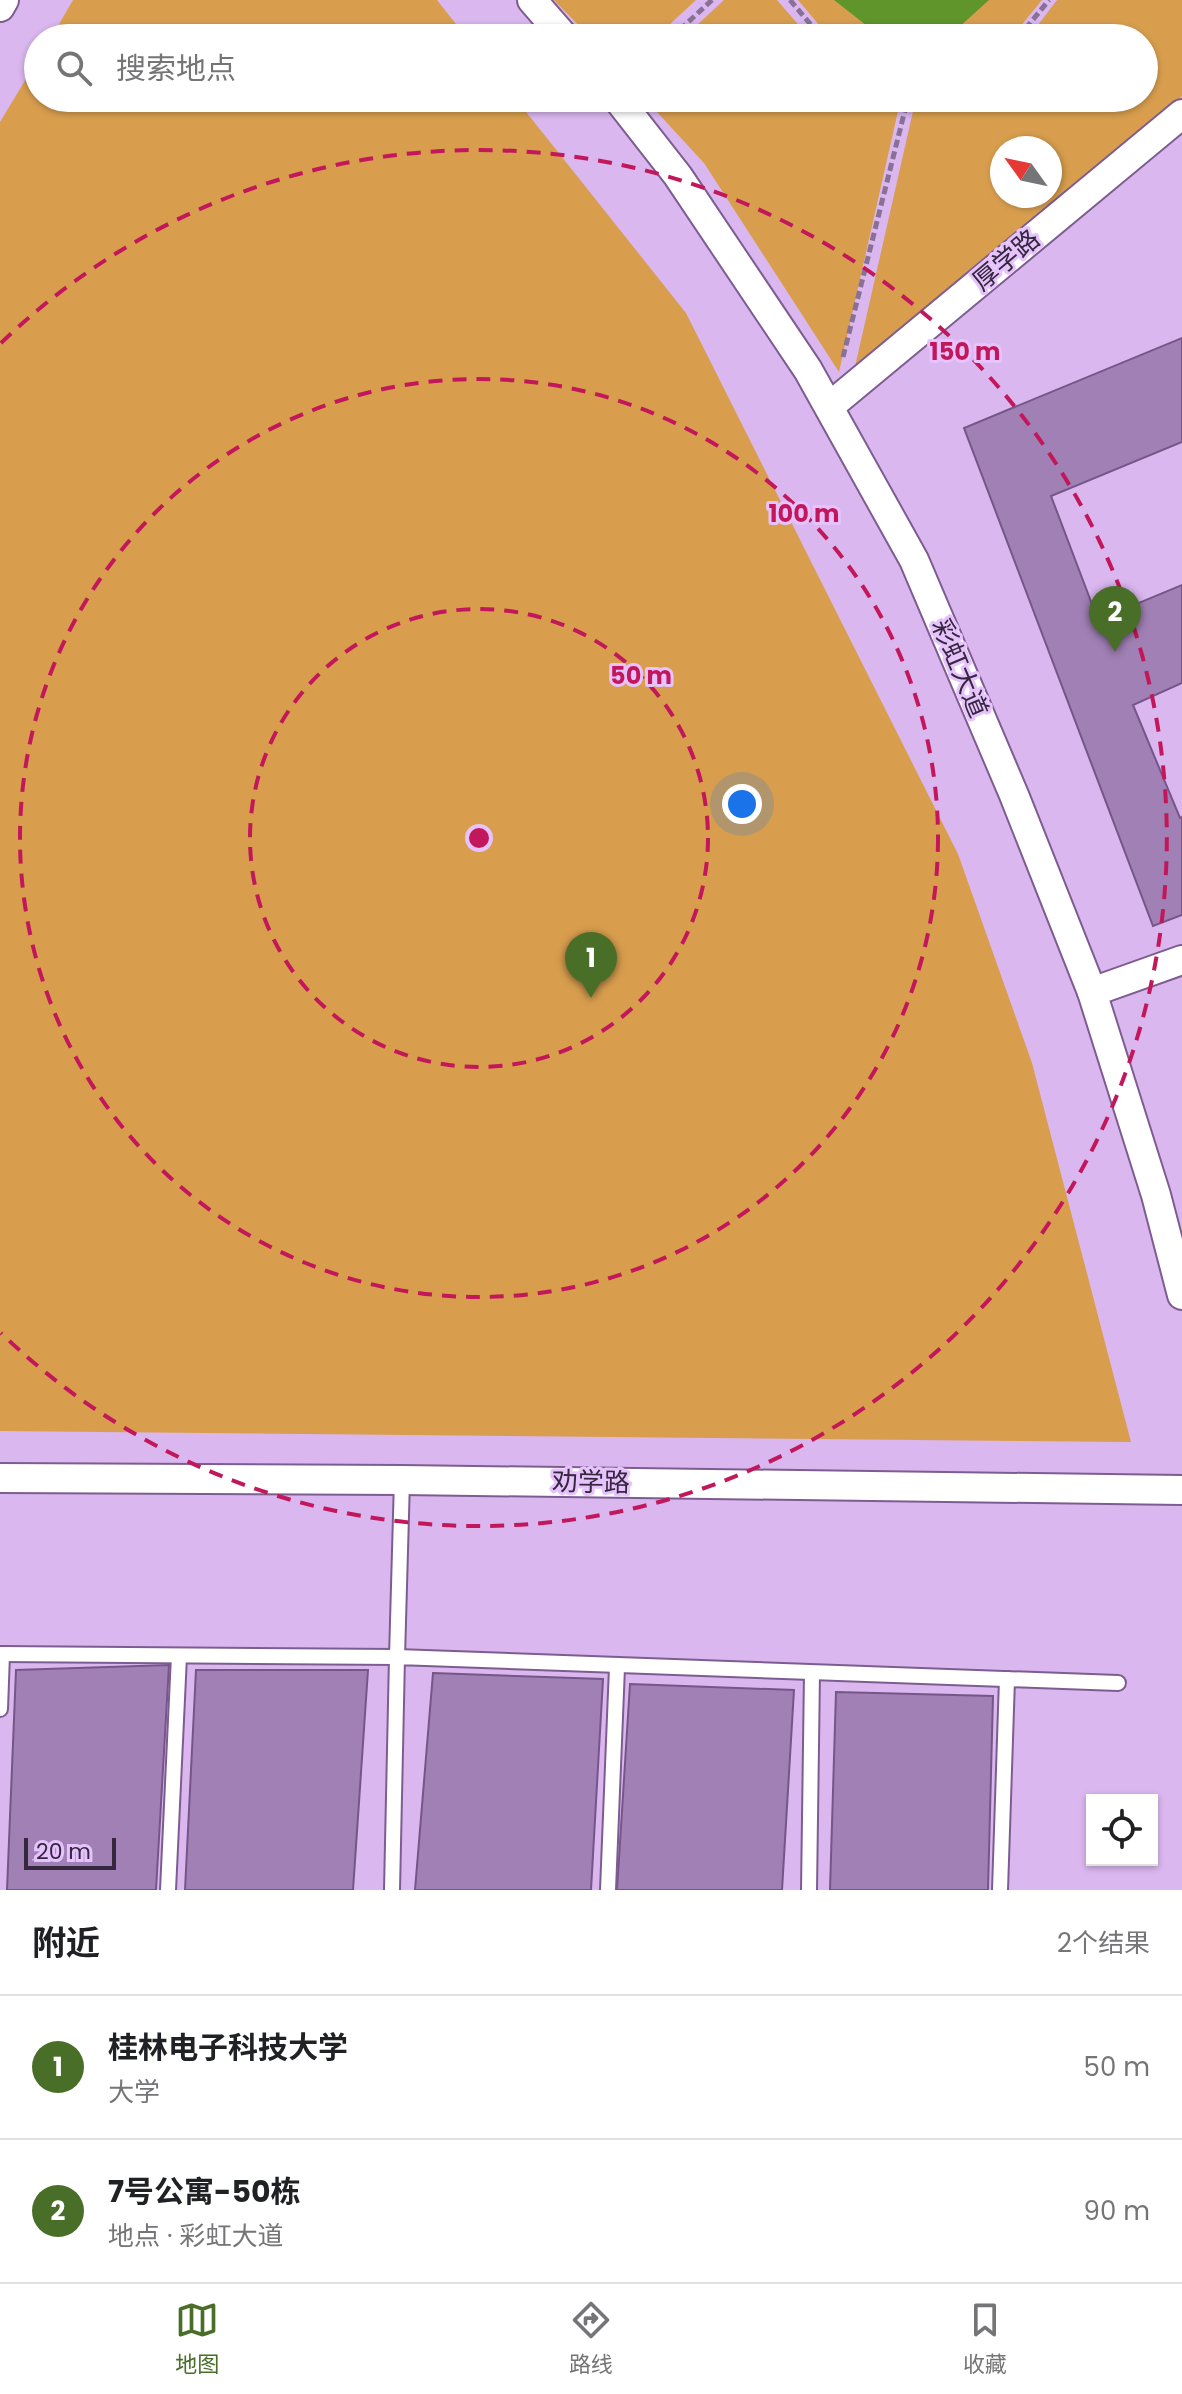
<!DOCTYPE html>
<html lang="zh">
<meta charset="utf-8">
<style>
body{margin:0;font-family:Poppins,"Noto Sans SC",sans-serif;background:#f6f6f6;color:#202124}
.controls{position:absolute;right:24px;bottom:24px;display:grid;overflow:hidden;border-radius:0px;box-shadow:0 2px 6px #0004}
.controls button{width:72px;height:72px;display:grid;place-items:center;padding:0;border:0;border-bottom:2px solid #e0e0e0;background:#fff;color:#202124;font:40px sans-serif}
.compass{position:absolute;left:990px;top:136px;width:72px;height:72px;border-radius:50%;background:#fff;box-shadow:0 2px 6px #0004;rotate:303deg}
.scale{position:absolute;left:24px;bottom:20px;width:92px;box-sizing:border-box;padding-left:8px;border:4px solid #35273d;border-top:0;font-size:22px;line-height:28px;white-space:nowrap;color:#35273d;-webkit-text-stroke:6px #e7c3fd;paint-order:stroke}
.you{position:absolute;left:742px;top:804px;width:28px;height:28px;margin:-20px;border:6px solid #fff;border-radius:50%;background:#1a73e8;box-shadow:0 0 0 12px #1a73e833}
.badge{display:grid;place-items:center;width:52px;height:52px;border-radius:50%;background:#496e28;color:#fff;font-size:26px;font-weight:700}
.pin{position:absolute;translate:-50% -66px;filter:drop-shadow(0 2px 4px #0008)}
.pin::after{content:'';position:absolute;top:42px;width:28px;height:24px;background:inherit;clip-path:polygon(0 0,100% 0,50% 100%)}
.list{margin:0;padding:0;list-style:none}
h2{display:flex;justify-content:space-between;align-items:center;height:104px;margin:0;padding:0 32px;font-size:34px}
h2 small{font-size:26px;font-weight:400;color:#757577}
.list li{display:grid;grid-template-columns:52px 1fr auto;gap:24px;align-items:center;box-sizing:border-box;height:144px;padding:0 32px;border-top:2px solid #e0e0e0}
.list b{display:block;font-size:30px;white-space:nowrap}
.list p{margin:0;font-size:26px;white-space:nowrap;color:#757577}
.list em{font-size:26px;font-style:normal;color:#757577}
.icon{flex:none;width:44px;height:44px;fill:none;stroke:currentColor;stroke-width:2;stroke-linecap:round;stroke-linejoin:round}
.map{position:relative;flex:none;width:1182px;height:1890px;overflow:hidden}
.search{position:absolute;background:#fff;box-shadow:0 2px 6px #0004;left:24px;right:24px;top:24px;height:88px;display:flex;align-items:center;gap:20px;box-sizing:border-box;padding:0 28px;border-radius:44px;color:#757577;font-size:30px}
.sheet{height:392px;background:#fff}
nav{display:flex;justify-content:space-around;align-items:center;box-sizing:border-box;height:112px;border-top:2px solid #e0e0e0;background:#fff;font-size:22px;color:#757577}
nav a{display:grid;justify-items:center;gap:4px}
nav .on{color:#496e28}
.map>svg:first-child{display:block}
.green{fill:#d89e4e;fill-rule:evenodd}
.water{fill:#5f952a}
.building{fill:#a180b5;stroke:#765689;stroke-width:2}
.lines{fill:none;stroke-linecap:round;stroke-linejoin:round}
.service-casing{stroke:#7d5d90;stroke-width:18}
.minor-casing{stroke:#7d5d90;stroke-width:32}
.path{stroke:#887097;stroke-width:5;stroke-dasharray:8 4;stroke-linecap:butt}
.service{stroke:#fff;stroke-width:14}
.minor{stroke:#fff;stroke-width:28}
.ring{fill:none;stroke:#c2185b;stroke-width:4;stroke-dasharray:14 10}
.labels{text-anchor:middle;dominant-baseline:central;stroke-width:6;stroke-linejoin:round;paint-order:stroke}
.street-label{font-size:26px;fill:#35273d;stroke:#e7c3fd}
.centre{fill:#c2185b;stroke:#e7c3fd;stroke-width:4}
.ring-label{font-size:24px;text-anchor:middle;font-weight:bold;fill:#c2185b;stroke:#e7c3fd;stroke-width:6;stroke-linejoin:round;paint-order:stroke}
</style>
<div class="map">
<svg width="1182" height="1890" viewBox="0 0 1182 1890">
<rect width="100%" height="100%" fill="#dab7ef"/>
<g class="green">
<polygon points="73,0 437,0 467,38 51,38"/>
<polygon points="554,0 696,0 655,38 591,38"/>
<polygon points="724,0 777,0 810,38 683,38"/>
<polygon points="798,0 1042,0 1011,38 830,38"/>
<path d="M 1057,0 L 1182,0 L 1182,96 L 854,371 L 916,98 L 1144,98 L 1144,38 L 1028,38 ZM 1002,148 L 1050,148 L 1050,196 L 1002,196 Z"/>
<polygon points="38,59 38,98 515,98 686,313 958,854 1032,1063 1131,1442 0,1431 0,122"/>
<polygon points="644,98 901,98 839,372 704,163"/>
</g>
<polygon class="water" points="834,0 989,0 947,38 891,38 871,29"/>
<g class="building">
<polygon points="1182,338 1182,442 1051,496 1098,620 1182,585 1182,683 1133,705 1180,818 1182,817 1182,915 1153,926 964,428"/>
<polygon points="169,1665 156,1890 7,1890 16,1670"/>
<polygon points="196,1670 368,1670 353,1890 185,1890"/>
<polygon points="433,1673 603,1679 591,1890 415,1890"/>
<polygon points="630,1684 794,1690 782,1890 617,1890"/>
<polygon points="836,1692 993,1696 988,1890 830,1890"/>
</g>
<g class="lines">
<g class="service-casing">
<g id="service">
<polyline points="0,1654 397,1657 402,1480"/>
<polyline points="0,1709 2,1654"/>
<polyline points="168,1890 179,1656"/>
<polyline points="392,1890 397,1657 1118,1683"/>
<polyline points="608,1890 617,1667"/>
<polyline points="809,1890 812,1673"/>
<polyline points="1000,1890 1007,1679"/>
</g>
</g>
<g class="minor-casing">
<g id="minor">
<polyline points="532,0 565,38"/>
<polyline points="0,7 4,0"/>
<polyline points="617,98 678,176 808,370 914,560 1014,795 1092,992 1156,1195 1182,1295"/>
<polyline points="830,406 1182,114"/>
<polyline points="1092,992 1182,960"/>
<polyline points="0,1478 402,1480 1182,1490"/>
</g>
</g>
<g class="path">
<polyline points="790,0 822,38"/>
<polyline points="671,38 712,0"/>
<polyline points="1018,38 1049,0"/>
<polyline points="843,357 908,98"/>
</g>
<use href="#service" class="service"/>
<use href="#minor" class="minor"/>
</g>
<g class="ring">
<circle cx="479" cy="838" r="229"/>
<circle cx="479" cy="838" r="459"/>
<path d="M1 343A688 688 0 1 1 1 1333"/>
</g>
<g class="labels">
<g class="street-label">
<text transform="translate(1006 260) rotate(-40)">厚学路</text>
<text transform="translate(960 668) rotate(67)">彩虹大道</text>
<text transform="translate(591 1482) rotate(1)">劝学路</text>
</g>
</g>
<circle cx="479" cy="838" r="12" class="centre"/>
<g class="ring-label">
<text x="965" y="360">150 m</text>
<text x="804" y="522">100 m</text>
<text x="641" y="684">50 m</text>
</g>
</svg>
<div class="controls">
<button><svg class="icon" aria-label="locate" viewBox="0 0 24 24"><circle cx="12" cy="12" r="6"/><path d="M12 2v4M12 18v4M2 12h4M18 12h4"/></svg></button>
</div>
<svg class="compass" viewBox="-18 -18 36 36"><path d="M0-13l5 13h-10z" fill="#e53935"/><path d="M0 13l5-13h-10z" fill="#757577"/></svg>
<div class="scale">20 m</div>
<div class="you"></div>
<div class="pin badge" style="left:591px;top:998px">1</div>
<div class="pin badge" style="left:1115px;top:652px">2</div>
<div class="search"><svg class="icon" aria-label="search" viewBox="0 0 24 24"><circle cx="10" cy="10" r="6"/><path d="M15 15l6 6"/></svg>搜索地点</div>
</div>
<section class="sheet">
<h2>附近<small>2个结果</small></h2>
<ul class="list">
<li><span class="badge">1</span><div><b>桂林电子科技大学</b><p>大学</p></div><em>50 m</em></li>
<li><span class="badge">2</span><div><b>7号公寓-50栋</b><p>地点 · 彩虹大道</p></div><em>90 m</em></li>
</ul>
</section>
<nav>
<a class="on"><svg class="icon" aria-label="map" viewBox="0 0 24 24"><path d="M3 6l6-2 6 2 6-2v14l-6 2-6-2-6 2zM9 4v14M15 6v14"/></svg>地图</a>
<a><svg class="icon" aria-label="directions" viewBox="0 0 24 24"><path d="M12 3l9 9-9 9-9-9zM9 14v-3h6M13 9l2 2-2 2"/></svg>路线</a>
<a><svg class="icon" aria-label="saved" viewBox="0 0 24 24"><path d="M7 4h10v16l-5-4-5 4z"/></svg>收藏</a>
</nav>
